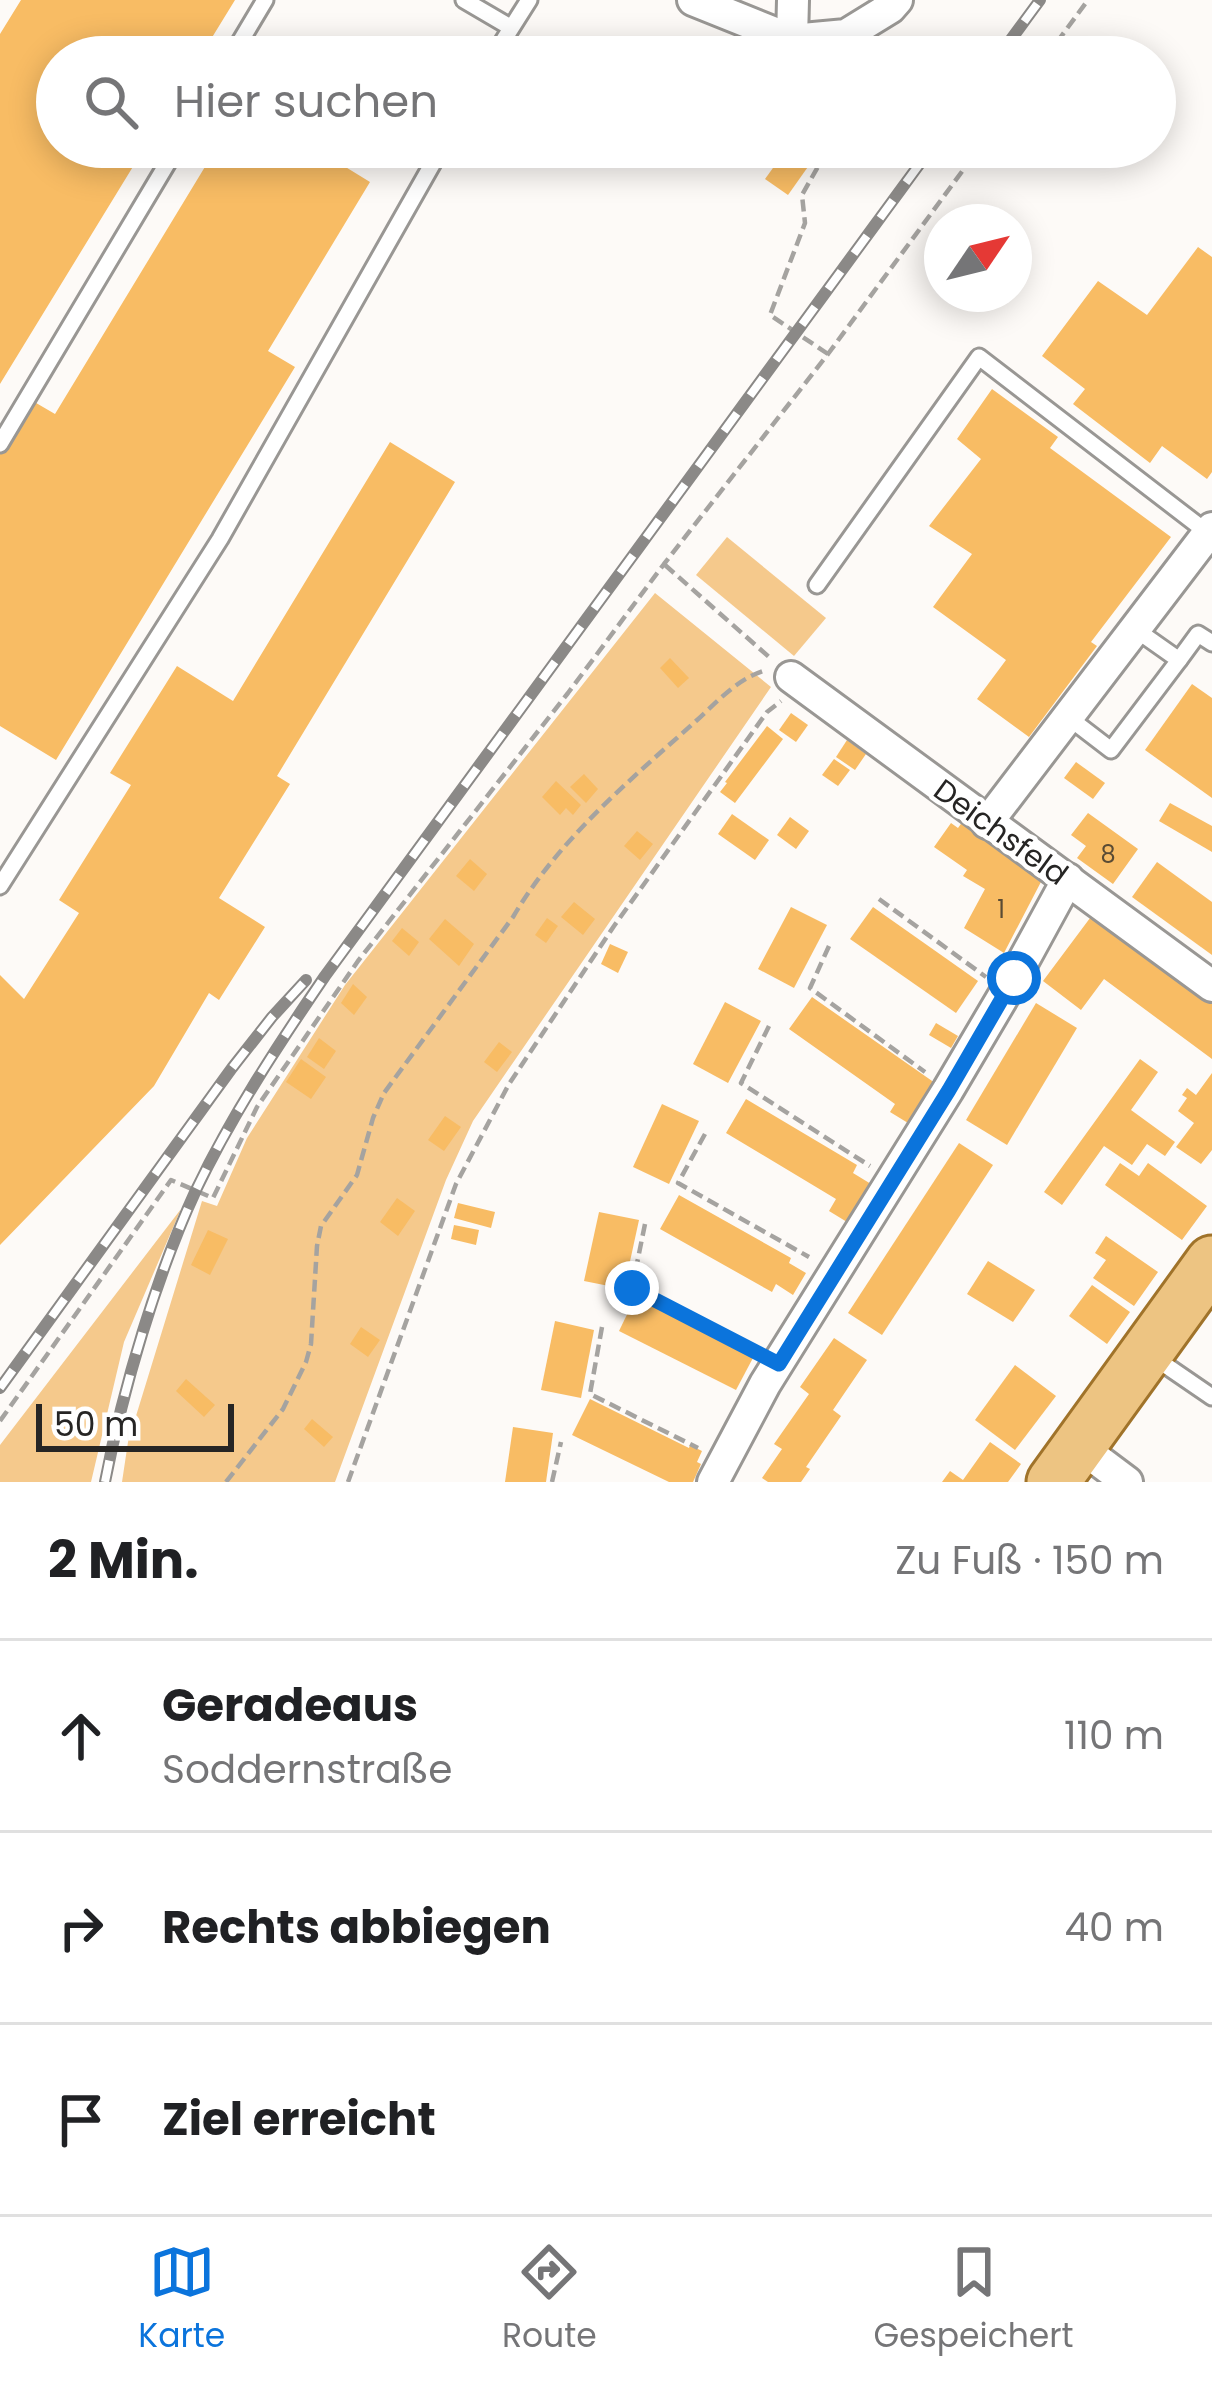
<!DOCTYPE html>
<html lang="de">
<meta charset="utf-8">
<style>
body{margin:0;font-family:Poppins,sans-serif;background:#f6f6f6;color:#202124}
.compass{position:absolute;left:924px;top:204px;width:108px;height:108px;border-radius:50%;background:#fff;box-shadow:0 6px 30px #0003;rotate:55deg}
.scale{position:absolute;left:36px;bottom:30px;width:198px;box-sizing:border-box;padding-left:12px;border:6px solid #262524;border-top:0;font-size:33px;line-height:42px;white-space:nowrap;color:#262524;-webkit-text-stroke:9px #fff;paint-order:stroke}
.stop{position:absolute;width:36px;height:36px;margin:-27px;border:9px solid #0b74dc;border-radius:50%;background:#fff}
.stop.end{background:#0b74dc;border-color:#fff;box-shadow:0 3px 12px #0008}
.list{margin:0;padding:0;list-style:none}
h2{display:flex;justify-content:space-between;align-items:center;height:156px;margin:0;padding:0 48px;font-size:51px}
h2 small{font-size:39px;font-weight:400;color:#757577}
.list li{display:grid;grid-template-columns:78px 1fr auto;gap:36px;align-items:center;box-sizing:border-box;height:192px;padding:0 48px;border-top:3px solid #e0e0e0}
.list b{display:block;font-size:45px;white-space:nowrap}
.list p{margin:0;font-size:39px;white-space:nowrap;color:#757577}
.list em{font-size:39px;font-style:normal;color:#757577}
.icon{flex:none;width:66px;height:66px;fill:none;stroke:currentColor;stroke-width:2;stroke-linecap:round;stroke-linejoin:round}
.map{position:relative;flex:none;width:1212px;height:1482px;overflow:hidden}
.search{position:absolute;background:#fff;box-shadow:0 6px 30px #0003;left:36px;right:36px;top:36px;height:132px;display:flex;align-items:center;gap:30px;box-sizing:border-box;padding:0 42px;border-radius:66px;color:#757577;font-size:45px}
.sheet{height:732px;background:#fff}
nav{display:flex;justify-content:space-around;align-items:center;box-sizing:border-box;height:168px;border-top:3px solid #e0e0e0;background:#fff;font-size:33px;color:#757577}
nav a{display:grid;justify-items:center;gap:6px}
nav .on{color:#0b74dc}
.map>svg:first-child{display:block}
.green{fill:#f5c98c}
.building{fill:#f8bc64}
.lines{fill:none;stroke-linecap:round;stroke-linejoin:round}
.service-casing{stroke:#999794;stroke-width:21}
.minor-casing{stroke:#999794;stroke-width:36}
.primary-casing{stroke:#a0732a;stroke-width:57}
.path{stroke:#a5a3a0;stroke-width:4.5;stroke-dasharray:12 6;stroke-linecap:butt}
.service{stroke:#fff;stroke-width:15}
.minor{stroke:#fff;stroke-width:30}
.primary{stroke:#edc482;stroke-width:51}
.rail-casing{stroke:#8b8987;stroke-width:12}
.rail{stroke:#fff;stroke-width:8;stroke-dasharray:22;stroke-linecap:butt}
.route{stroke:#0b74dc;stroke-width:15}
.labels{text-anchor:middle;dominant-baseline:central;stroke-width:9;stroke-linejoin:round;paint-order:stroke}
.number-label{font-size:24px;fill:#5a4b34}
.street-label{font-size:30px;fill:#262524;stroke:#fff}
</style>
<div class="map">
<svg width="1212" height="1482" viewBox="0 0 1212 1482">
<rect width="100%" height="100%" fill="#fdfaf7"/>
<g class="green">
<polygon points="727,537 826,618 794,656 696,575"/>
<polygon points="655,593 771,687 473,1121 446,1180 335,1482 122,1482 128,1442 202,1201 217,1206 247,1138 345,985"/>
<polygon points="181,1209 124,1342 91,1482 0,1482 0,1445"/>
</g>
<g class="building">
<polygon points="21,0 235,0 200,57 57,57 57,147 145,147 0,384 0,34"/>
<polygon points="217,147 313,147 370,182 268,351 295,367 56,760 0,726 0,451 31,400 55,414"/>
<polygon points="788,147 822,147 788,195 765,179"/>
<polygon points="1198,247 1212,257 1212,472 1207,479 1162,446 1150,463 1073,404 1085,389 1042,356 1098,281 1147,315"/>
<polygon points="992,389 1058,437 1050,448 1171,537 1091,642 1097,646 1029,737 977,699 1006,660 933,607 972,554 929,526 981,459 957,439"/>
<polygon points="390,442 455,482 277,776 290,784 219,898 265,927 219,1000 209,993 154,1086 0,1245 0,975 24,999 79,913 59,900 131,785 110,773 177,666 233,701"/>
<polygon points="670,658 689,678 678,688 660,668"/>
<polygon points="1192,684 1212,698 1212,798 1145,750"/>
<polygon points="791,713 808,725 796,742 779,730"/>
<polygon points="767,726 783,739 735,803 720,792 727,783 725,782"/>
<polygon points="847,740 866,754 855,770 836,757"/>
<polygon points="834,759 850,770 838,786 822,775"/>
<polygon points="1076,762 1105,783 1093,799 1064,778"/>
<polygon points="584,774 598,789 586,803 570,787"/>
<polygon points="556,781 581,805 573,815 566,808 560,815 542,797"/>
<polygon points="1170,803 1212,826 1212,852 1159,821"/>
<polygon points="1088,813 1138,849 1113,884 1077,858 1086,846 1071,835"/>
<polygon points="732,814 769,840 755,860 718,834"/>
<polygon points="790,817 809,831 796,849 777,835"/>
<polygon points="963,821 1043,878 1004,953 964,928 985,889 963,876 967,870 934,847 951,823 958,828"/>
<polygon points="637,831 653,844 640,860 624,846"/>
<polygon points="470,859 487,874 474,891 456,876"/>
<polygon points="1157,862 1212,902 1212,955 1132,897"/>
<polygon points="574,902 595,919 583,935 561,917"/>
<polygon points="791,907 827,925 794,988 758,969"/>
<polygon points="873,907 978,981 956,1013 850,939"/>
<polygon points="1093,914 1212,1002 1212,1059 1104,979 1081,1010 1043,981"/>
<polygon points="547,918 558,926 546,943 535,935"/>
<polygon points="445,919 474,944 459,966 429,939"/>
<polygon points="402,928 419,942 409,956 392,941"/>
<polygon points="610,944 628,952 618,973 601,964"/>
<polygon points="353,984 367,997 354,1015 341,1003"/>
<polygon points="812,997 935,1083 908,1123 890,1112 895,1104 789,1029"/>
<polygon points="725,1002 761,1021 728,1083 693,1064"/>
<polygon points="1036,1003 1077,1028 1007,1145 966,1120"/>
<polygon points="936,1023 958,1036 951,1048 929,1035"/>
<polygon points="319,1038 336,1051 324,1069 307,1057"/>
<polygon points="499,1042 512,1052 497,1072 484,1062"/>
<polygon points="301,1059 326,1077 311,1099 286,1082"/>
<polygon points="1140,1059 1158,1072 1131,1110 1175,1142 1165,1156 1147,1144 1132,1165 1104,1146 1062,1205 1044,1192"/>
<polygon points="1212,1073 1212,1150 1201,1164 1176,1147 1194,1123 1178,1111 1187,1098 1182,1095 1187,1088 1196,1095"/>
<polygon points="746,1099 857,1165 853,1173 871,1184 847,1222 829,1211 836,1199 726,1133"/>
<polygon points="662,1104 699,1121 669,1184 633,1167"/>
<polygon points="445,1116 461,1127 444,1151 428,1140"/>
<polygon points="959,1143 993,1165 882,1335 848,1313"/>
<polygon points="1120,1163 1139,1176 1148,1163 1207,1206 1182,1240 1105,1185"/>
<polygon points="679,1195 791,1258 789,1263 806,1273 793,1295 776,1284 772,1292 660,1229"/>
<polygon points="397,1198 415,1211 398,1236 380,1222"/>
<polygon points="458,1203 495,1212 491,1228 454,1218"/>
<polygon points="599,1212 639,1220 624,1289 584,1281"/>
<polygon points="454,1225 479,1230 476,1245 451,1239"/>
<polygon points="208,1230 228,1239 210,1275 191,1265"/>
<polygon points="1106,1236 1158,1272 1134,1306 1093,1278 1106,1260 1095,1253"/>
<polygon points="988,1261 1035,1290 1013,1322 967,1294"/>
<polygon points="1092,1285 1130,1312 1107,1344 1069,1316"/>
<polygon points="636,1296 754,1356 736,1390 619,1331"/>
<polygon points="555,1321 594,1330 581,1398 541,1390"/>
<polygon points="361,1327 380,1340 368,1357 350,1344"/>
<polygon points="834,1338 867,1360 833,1410 841,1416 806,1467 810,1469 801,1482 768,1482 762,1478 782,1449 774,1444 809,1394 800,1387"/>
<polygon points="1015,1365 1056,1396 1015,1450 975,1420"/>
<polygon points="186,1379 215,1405 204,1417 176,1391"/>
<polygon points="590,1399 689,1448 690,1445 702,1451 697,1462 701,1464 693,1482 669,1482 572,1435"/>
<polygon points="312,1419 333,1437 324,1447 304,1429"/>
<polygon points="513,1427 553,1433 546,1482 505,1482"/>
<polygon points="990,1442 1021,1464 1008,1482 942,1482 950,1471 963,1480"/>
</g>
<g class="lines">
<g class="service-casing">
<g id="service">
<polyline points="464,0 510,27"/>
<polyline points="231,57 265,0"/>
<polyline points="493,57 529,0"/>
<polyline points="0,444 177,147"/>
<polyline points="817,585 979,357 1208,533"/>
<polyline points="1179,660 1198,634 1212,643"/>
<polyline points="1068,717 1111,750 1179,660 1135,629"/>
<polyline points="0,886 220,539 442,147"/>
<polyline points="1155,1358 1212,1397"/>
</g>
</g>
<g class="minor-casing">
<g id="minor">
<polyline points="693,0 792,40 846,35 890,8 897,0"/>
<polyline points="792,40 793,0"/>
<polyline points="791,677 1212,986"/>
<polyline points="987,823 1212,528"/>
<polyline points="1079,1446 1127,1482"/>
<polyline points="713,1482 765,1384 948,1090 1014,978 1068,879"/>
</g>
</g>
<g class="primary-casing">
<polyline id="primary" points="1053,1482 1212,1262"/>
</g>
<g class="path">
<polyline points="1046,57 1088,0"/>
<polyline points="828,354 770,315 805,223 802,195 829,147"/>
<polyline points="665,565 769,657"/>
<polyline points="879,899 986,977"/>
<polyline points="829,946 810,988 925,1072"/>
<polyline points="769,1026 741,1083 870,1166"/>
<polyline points="705,1134 678,1183 809,1257"/>
<polyline points="645,1224 632,1288 752,1350"/>
<polyline points="602,1327 590,1394 698,1448"/>
<polyline points="0,1421 171,1180 213,1198 257,1107 358,961 568,693 664,564 828,354 980,147"/>
<path d="M 226,1482 L 283,1409 L 306,1362 L 311,1344 L 317,1246 L 321,1226 L 357,1175 L 373,1118 L 384,1093 L 513,917 C 559,839 630,780 696,721 C 717,702 736,680 763,671"/>
<polyline points="348,1482 456,1184 509,1084 614,926 767,712 781,701"/>
<polyline points="552,1482 561,1442"/>
</g>
<use href="#service" class="service"/>
<use href="#minor" class="minor"/>
<use href="#primary" class="primary"/>
<g class="rail-casing">
<g id="rail">
<polyline points="998,57 1040,0"/>
<polyline points="0,1388 232,1068 272,1017 306,980"/>
<path d="M 105,1482 C 123,1388 156,1277 196,1190 C 232,1115 278,1045 325,976 L 932,147"/>
</g>
</g>
<use href="#rail" class="rail"/>
</g>
<g class="lines">
<polyline class="route" points="632,1288 779,1364 949,1090 1014,978"/>
</g>
<g class="labels">
<g class="number-label">
<text x="1108" y="854">8</text>
<text x="1001" y="909">1</text>
</g>
<g class="street-label">
<text transform="translate(1001 832) rotate(36)">Deichsfeld</text>
</g>
</g>
</svg>
<svg class="compass" viewBox="-18 -18 36 36"><path d="M0-13l5 13h-10z" fill="#e53935"/><path d="M0 13l5-13h-10z" fill="#757577"/></svg>
<div class="scale">50 m</div>
<div class="stop" style="left:1014px;top:978px"></div>
<div class="stop end" style="left:632px;top:1288px"></div>
<div class="search"><svg class="icon" aria-label="search" viewBox="0 0 24 24"><circle cx="10" cy="10" r="6"/><path d="M15 15l6 6"/></svg>Hier suchen</div>
</div>
<section class="sheet">
<h2>2 Min.<small>Zu Fuß · 150 m</small></h2>
<ul class="list">
<li><svg class="icon" aria-label="ahead" viewBox="0 0 24 24"><path d="M12 20V5M6 11l6-6 6 6"/></svg><div><b>Geradeaus</b><p>Soddernstraße</p></div><em>110 m</em></li>
<li><svg class="icon" aria-label="right" viewBox="0 0 24 24"><path d="M7 20v-9h11M14 6l5 5-5 5"/></svg><div><b>Rechts abbiegen</b></div><em>40 m</em></li>
<li><svg class="icon" aria-label="arrive" viewBox="0 0 24 24"><path d="M6 21V4h12l-3 4 3 4H6"/></svg><div><b>Ziel erreicht</b></div></li>
</ul>
</section>
<nav>
<a class="on"><svg class="icon" aria-label="map" viewBox="0 0 24 24"><path d="M3 6l6-2 6 2 6-2v14l-6 2-6-2-6 2zM9 4v14M15 6v14"/></svg>Karte</a>
<a><svg class="icon" aria-label="directions" viewBox="0 0 24 24"><path d="M12 3l9 9-9 9-9-9zM9 14v-3h6M13 9l2 2-2 2"/></svg>Route</a>
<a><svg class="icon" aria-label="saved" viewBox="0 0 24 24"><path d="M7 4h10v16l-5-4-5 4z"/></svg>Gespeichert</a>
</nav>
